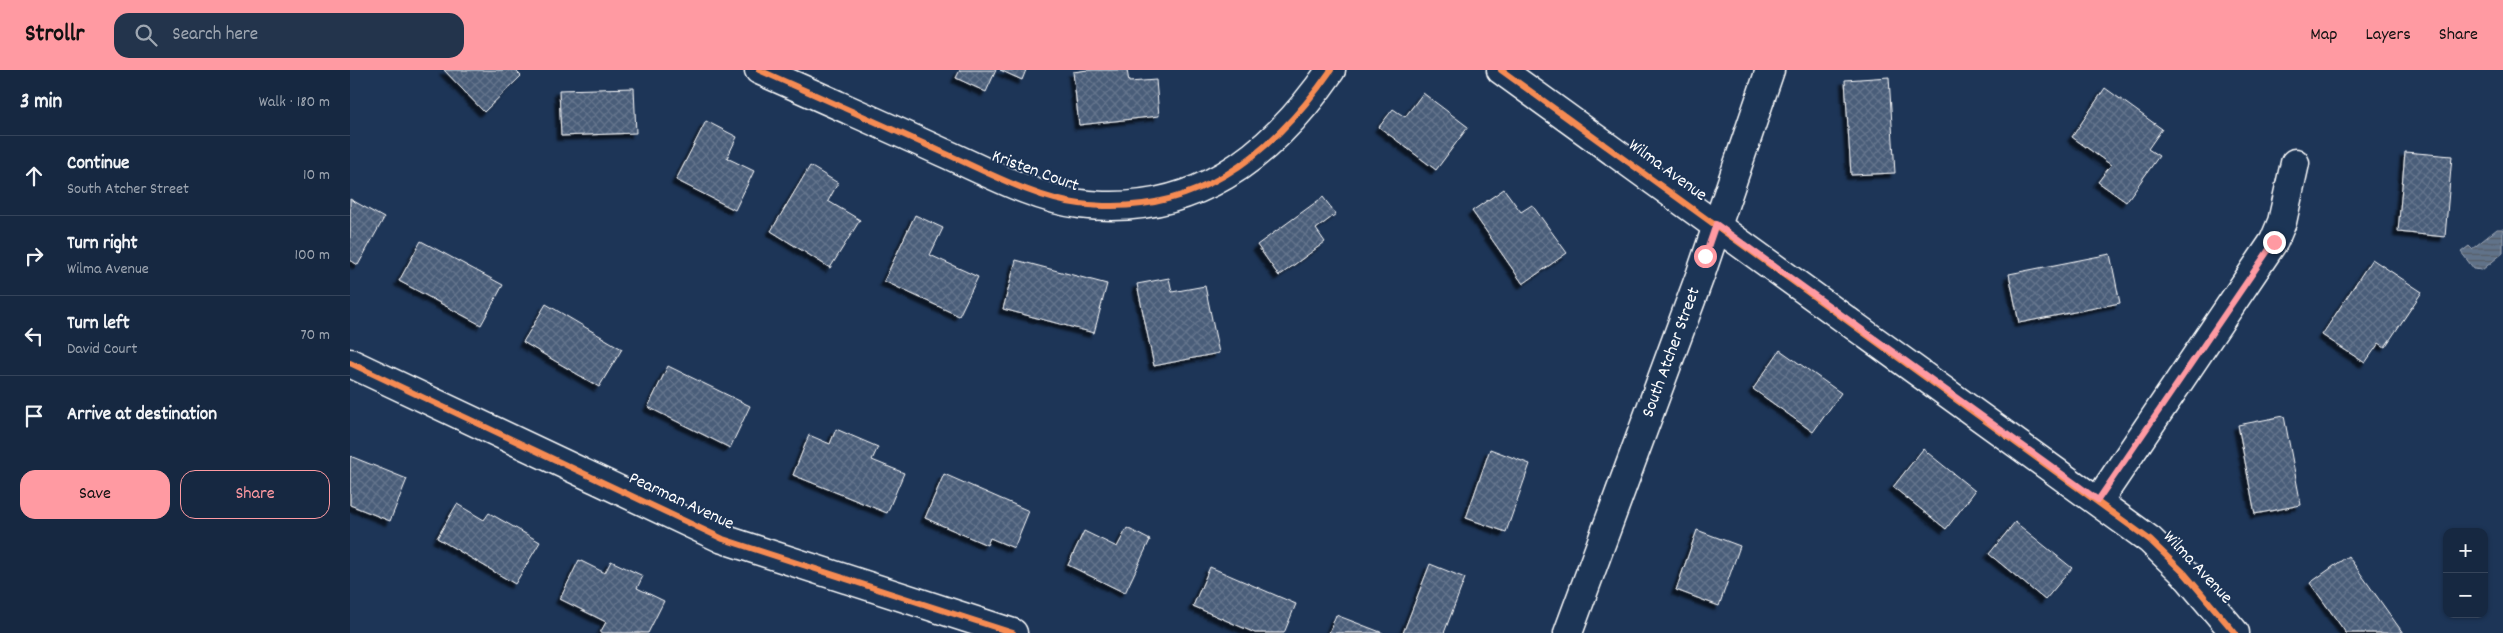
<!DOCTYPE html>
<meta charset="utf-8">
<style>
body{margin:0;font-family:Dekko,sans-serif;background:#23344c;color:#f1f3f6}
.controls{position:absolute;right:15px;bottom:15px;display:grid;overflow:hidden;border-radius:10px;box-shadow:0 1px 4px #0004}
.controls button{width:45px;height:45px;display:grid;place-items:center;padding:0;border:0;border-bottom:1px solid #35445a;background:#162841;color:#f1f3f6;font:25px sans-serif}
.stop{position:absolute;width:15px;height:15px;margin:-11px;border:4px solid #ff9aa2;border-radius:50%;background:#fff}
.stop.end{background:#ff9aa2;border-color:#fff;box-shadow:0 1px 5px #0008}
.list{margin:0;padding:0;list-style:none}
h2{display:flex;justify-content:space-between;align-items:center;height:65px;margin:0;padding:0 20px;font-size:21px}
h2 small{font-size:16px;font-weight:400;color:#9ea6b1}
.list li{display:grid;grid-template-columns:32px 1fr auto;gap:15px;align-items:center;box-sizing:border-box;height:80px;padding:0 20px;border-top:1px solid #35445a}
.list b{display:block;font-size:19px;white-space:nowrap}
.list p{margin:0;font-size:16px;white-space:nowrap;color:#9ea6b1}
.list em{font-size:16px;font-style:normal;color:#9ea6b1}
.actions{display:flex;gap:10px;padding:15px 20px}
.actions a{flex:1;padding:11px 0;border:1px solid #ff9aa2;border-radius:15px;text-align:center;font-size:18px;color:#ff9aa2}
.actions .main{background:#ff9aa2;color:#111}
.icon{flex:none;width:28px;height:28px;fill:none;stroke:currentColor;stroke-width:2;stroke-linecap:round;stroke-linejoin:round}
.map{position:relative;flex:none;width:2153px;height:563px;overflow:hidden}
header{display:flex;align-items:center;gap:30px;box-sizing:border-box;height:70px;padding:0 25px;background:#ff9aa2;color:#111}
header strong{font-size:24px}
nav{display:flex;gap:28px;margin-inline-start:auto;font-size:18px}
.search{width:350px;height:45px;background:#23344c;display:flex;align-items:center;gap:12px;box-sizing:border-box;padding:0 18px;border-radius:15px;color:#9ea6b1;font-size:19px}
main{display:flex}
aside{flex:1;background:#162841}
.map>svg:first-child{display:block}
.water{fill:url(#water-rules);stroke:#a0aab8}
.building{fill:url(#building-cross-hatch);stroke:#fff;filter:url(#shadow)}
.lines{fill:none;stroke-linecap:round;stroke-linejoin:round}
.minor-casing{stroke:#fff;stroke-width:31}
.minor{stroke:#1d3557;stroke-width:28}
.cycleway-casing{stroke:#1d3557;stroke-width:9}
.cycleway{stroke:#f68b52;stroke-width:6}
.route{stroke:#ff9aa2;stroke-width:6}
.labels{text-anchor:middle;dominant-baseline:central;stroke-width:4;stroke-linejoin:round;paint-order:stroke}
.street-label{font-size:18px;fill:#fff;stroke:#1d3557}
</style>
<header>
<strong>Strollr</strong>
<div class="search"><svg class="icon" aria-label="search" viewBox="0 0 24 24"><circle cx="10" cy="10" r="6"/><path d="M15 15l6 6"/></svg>Search here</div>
<nav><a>Map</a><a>Layers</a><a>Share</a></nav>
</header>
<main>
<aside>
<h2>3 min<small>Walk · 180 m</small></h2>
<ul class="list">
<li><svg class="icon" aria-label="ahead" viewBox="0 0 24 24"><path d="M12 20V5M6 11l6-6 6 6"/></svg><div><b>Continue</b><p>South Atcher Street</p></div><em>10 m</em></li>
<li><svg class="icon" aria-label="right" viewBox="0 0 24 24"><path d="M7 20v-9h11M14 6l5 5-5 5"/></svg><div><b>Turn right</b><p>Wilma Avenue</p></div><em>100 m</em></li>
<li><svg class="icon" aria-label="left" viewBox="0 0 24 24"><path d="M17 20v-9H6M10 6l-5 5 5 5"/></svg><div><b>Turn left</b><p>David Court</p></div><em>70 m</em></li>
<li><svg class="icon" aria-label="arrive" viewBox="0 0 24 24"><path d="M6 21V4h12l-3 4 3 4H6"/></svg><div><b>Arrive at destination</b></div></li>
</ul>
<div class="actions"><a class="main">Save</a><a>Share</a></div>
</aside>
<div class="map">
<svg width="2153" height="563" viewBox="0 0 2153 563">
<defs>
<pattern id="water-rules" width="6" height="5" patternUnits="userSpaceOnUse" patternTransform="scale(1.25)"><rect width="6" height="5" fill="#617289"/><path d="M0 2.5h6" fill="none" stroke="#555d67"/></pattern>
<pattern id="building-cross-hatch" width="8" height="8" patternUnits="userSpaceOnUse" patternTransform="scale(1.25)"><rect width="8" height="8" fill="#4a5d79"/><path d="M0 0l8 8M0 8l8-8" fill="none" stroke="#65758d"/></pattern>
<filter id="shadow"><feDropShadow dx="-4.5" dy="4.5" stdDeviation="1" flood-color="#0009"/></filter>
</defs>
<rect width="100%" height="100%" fill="#1d3557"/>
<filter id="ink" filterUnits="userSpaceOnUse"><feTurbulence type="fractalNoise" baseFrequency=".02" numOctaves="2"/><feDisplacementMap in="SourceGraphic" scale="10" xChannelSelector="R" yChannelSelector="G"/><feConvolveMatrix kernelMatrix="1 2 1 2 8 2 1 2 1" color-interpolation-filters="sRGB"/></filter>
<g filter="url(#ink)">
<polygon class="water" points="2147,159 2153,159 2153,183 2132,200 2124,199 2111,182 2119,176 2122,179"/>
<g class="building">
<polygon points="94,0 165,0 171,6 134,42"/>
<polygon points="610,0 646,0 636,22 606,8"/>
<polygon points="650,0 676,0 672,10"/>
<polygon points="738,0 777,0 779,12 806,10 809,46 729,55 723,2"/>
<polygon points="1539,7 1545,103 1501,105 1495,10"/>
<polygon points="284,18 286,63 211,66 209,20"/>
<polygon points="1755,18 1812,59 1798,79 1809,86 1776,132 1748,112 1761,95 1722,67"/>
<polygon points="1073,23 1118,57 1086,100 1029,57 1043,39 1055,47"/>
<polygon points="356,51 387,67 377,88 404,101 385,140 326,110"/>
<polygon points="2055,82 2102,86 2095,167 2048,162"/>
<polygon points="460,96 488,113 478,131 510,150 480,198 421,161"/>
<polygon points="1154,119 1171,142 1182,135 1217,183 1173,214 1122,141"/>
<polygon points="973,127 986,144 966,159 975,172 929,206 907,175"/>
<polygon points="0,129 34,148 8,195 0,190"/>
<polygon points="565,145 593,158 580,185 628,207 609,246 534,211"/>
<polygon points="71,171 153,215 131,255 49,211"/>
<polygon points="1760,184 1770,233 1669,253 1659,204"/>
<polygon points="2022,189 2072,222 2035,277 2029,273 2015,293 1972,265"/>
<polygon points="666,190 757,214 744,263 653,239"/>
<polygon points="819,208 822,222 855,216 869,283 804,296 787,214"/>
<polygon points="196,234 272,279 249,317 173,272"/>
<polygon points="1430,280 1491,323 1463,362 1403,319"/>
<polygon points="318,296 400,336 380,378 298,337"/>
<polygon points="1934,346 1951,435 1905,444 1888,355"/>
<polygon points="486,359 528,377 522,390 554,403 537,443 443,405 459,365 480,374"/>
<polygon points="1140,379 1180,394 1156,462 1116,448"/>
<polygon points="1573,379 1625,421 1596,459 1543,417"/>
<polygon points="0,386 57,409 40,451 0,435"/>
<polygon points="594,404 679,441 664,478 640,468 637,475 575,448"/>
<polygon points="107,434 134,450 139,443 190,472 165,514 87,468"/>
<polygon points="1665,452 1722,498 1695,530 1639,484"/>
<polygon points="777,458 800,470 775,523 718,495 734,461 767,477"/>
<polygon points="1347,460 1390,476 1369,536 1326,520"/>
<polygon points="1998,486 2053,563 1996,563 1960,513"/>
<polygon points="229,490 255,503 261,491 293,506 287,518 314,531 298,563 250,563 256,552 210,529"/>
<polygon points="1080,494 1115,508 1094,563 1053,563"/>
<polygon points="860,497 946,534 934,563 905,563 843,536"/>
<polygon points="986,545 1033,563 979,563"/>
</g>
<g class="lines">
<g class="minor-casing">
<g id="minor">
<path d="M 409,0 C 470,27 531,54 592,82 C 633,100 686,129 730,134 C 843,148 920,88 981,0"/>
<polyline points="1151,0 1800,470 1835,504 1885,563"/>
<polyline points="0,293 373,469 663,563"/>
<polyline points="1749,430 1924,171 1932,152 1945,93"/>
<path id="s1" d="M 1218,563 L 1351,203 L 1420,0"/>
</g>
</g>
<use href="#minor" class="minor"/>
<g class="cycleway-casing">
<g id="cycleway">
<path d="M 409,0 C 470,27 531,54 592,82 C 633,100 686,129 730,134 C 843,148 920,88 981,0"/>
<polyline points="1151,0 1800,470 1835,504 1885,563"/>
<polyline points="0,293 373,469 663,563"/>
</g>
</g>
<use href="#cycleway" class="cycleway"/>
</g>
</g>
<g class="lines" filter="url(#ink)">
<polyline class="route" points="1355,186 1366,154 1748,430 1924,172"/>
</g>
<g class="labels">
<g class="street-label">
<text transform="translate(1317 101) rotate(36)">Wilma Avenue</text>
<text transform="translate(685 102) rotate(20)">Kristen Court</text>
<text stroke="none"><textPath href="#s1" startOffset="299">South Atcher Street</textPath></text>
<text transform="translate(331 432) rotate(25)">Pearman Avenue</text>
<text transform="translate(1847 498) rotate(47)">Wilma Avenue</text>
</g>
</g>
</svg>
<div class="controls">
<button>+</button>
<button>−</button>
</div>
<div class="stop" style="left:1355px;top:186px"></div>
<div class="stop end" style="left:1924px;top:172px"></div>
</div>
</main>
